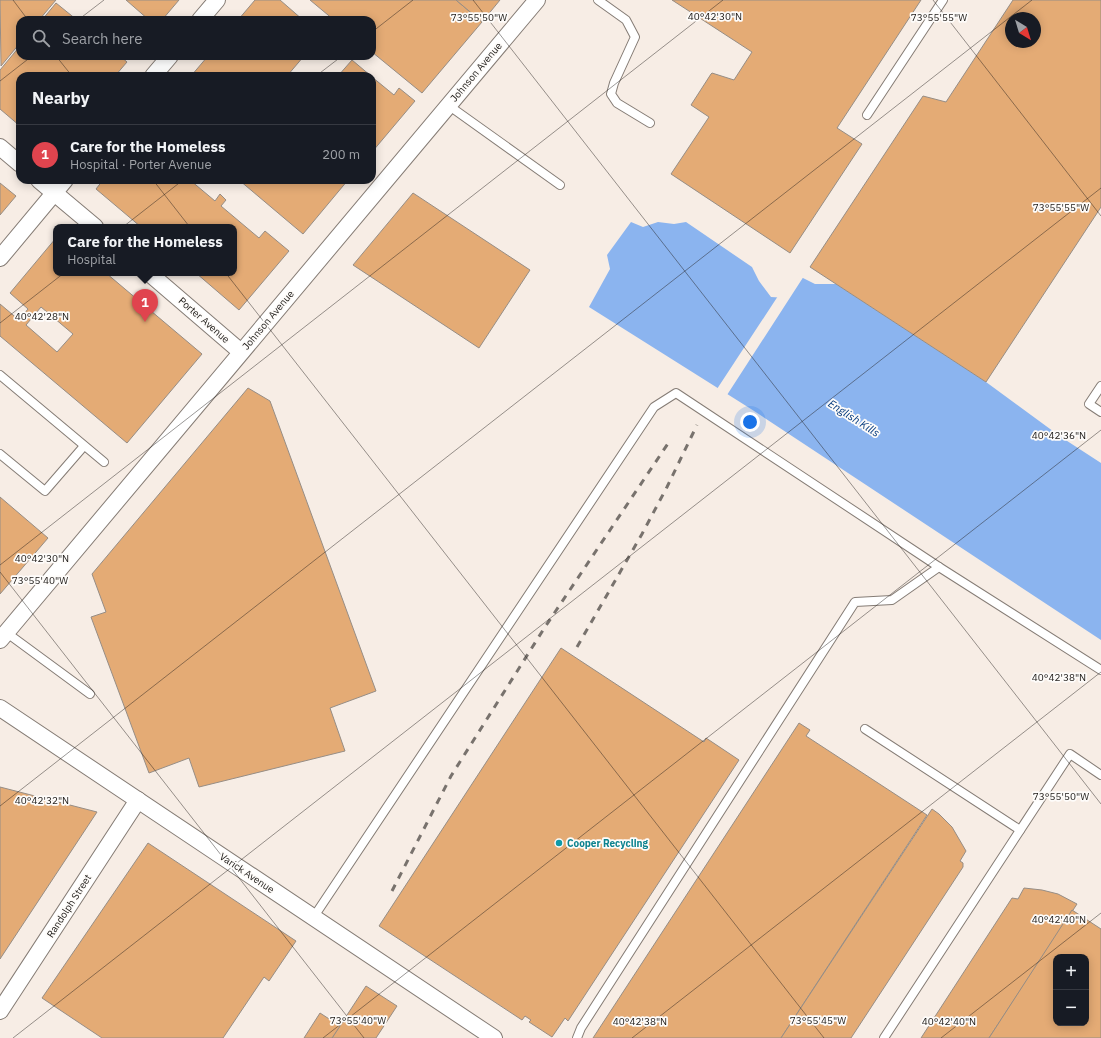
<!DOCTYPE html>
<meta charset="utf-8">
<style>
body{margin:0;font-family:"IBM Plex Sans",sans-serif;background:#20242c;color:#f1f3f6}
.controls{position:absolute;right:12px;bottom:12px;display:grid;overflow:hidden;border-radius:8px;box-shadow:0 2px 10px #0003}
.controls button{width:36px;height:36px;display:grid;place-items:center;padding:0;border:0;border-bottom:1px solid #363941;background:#171b24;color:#f1f3f6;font:20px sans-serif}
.compass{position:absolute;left:1005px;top:12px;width:36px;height:36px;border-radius:50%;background:#171b24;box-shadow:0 2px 10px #0003;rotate:142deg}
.you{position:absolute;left:750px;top:422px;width:14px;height:14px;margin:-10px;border:3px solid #fff;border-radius:50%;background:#1a73e8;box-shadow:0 0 0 6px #1a73e833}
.badge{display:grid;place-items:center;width:26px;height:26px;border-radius:50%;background:#2563eb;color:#fff;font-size:13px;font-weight:700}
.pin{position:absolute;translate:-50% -33px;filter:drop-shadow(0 1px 2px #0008)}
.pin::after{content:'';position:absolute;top:21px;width:14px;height:12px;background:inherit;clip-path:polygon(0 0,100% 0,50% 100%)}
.popup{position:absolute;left:53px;top:224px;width:184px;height:52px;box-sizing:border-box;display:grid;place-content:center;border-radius:8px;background:#171b24;filter:drop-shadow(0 1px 3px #0005);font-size:13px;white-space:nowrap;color:#9ea1a6}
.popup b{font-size:15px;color:#f1f3f6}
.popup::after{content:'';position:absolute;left:50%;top:100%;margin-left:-8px;border:8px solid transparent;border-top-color:#171b24}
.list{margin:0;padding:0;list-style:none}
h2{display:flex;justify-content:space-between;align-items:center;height:52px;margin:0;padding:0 16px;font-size:17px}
h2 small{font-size:13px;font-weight:400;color:#9ea1a6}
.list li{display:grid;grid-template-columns:26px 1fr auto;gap:12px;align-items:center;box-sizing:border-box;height:60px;padding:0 16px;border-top:1px solid #363941}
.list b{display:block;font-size:15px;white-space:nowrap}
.list p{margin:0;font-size:13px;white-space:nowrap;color:#9ea1a6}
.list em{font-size:13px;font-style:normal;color:#9ea1a6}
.icon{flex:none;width:22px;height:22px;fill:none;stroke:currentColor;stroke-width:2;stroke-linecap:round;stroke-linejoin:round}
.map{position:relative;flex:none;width:1101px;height:1038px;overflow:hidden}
.search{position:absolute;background:#171b24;box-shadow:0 2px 10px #0003;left:16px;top:16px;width:360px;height:44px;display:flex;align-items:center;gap:10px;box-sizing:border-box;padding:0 14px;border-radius:12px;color:#9ea1a6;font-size:15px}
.panel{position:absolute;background:#171b24;box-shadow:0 2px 10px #0003;left:16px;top:72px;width:360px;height:112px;border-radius:12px}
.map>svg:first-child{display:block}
.water{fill:#8bb4ef}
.pier{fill:#f7ede5}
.building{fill:#e4ab75;stroke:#968d85;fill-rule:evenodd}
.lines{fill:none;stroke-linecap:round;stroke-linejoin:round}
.lane-casing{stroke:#857c75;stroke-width:10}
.street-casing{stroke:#857c75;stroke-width:18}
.lane{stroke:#fff;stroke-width:8}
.street{stroke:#fff;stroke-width:16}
.rail{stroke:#78726d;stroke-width:3;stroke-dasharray:7 7;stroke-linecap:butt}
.ticks{fill:none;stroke:#1e1b18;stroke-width:1;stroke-opacity:0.45}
.culture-dot{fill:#0f9aa8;stroke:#fefcfa;stroke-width:1.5}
.labels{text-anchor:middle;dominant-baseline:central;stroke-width:3.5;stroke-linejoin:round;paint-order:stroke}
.street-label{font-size:10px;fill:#1e1b18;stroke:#fefcfa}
.culture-label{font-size:10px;font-weight:bold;fill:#0d838f;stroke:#fefcfa;text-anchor:start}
.water-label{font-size:11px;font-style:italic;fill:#063b7f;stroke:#fefcfa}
.ticks-label{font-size:10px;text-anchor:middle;fill:#1e1b18;stroke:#fefcfa;stroke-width:3.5;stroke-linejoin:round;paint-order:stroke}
</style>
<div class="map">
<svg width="1101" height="1038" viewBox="0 0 1101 1038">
<rect width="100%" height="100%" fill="#f7ede5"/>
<polygon class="water" points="631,222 643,227 658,222 674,224 686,222 752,267 759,281 771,297 787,298 801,277 815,284 836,284 986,382 1061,437 1101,463 1101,640 751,409 589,307 610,269 607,255"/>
<polygon class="pier" points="801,275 804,276 727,395 717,389 778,296 786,296"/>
<g class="building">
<polygon points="0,0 56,0 39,20 20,20 20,43 1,66"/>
<polygon points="126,0 179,0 162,20 149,20"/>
<polygon points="255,0 280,0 303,20 238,20"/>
<polygon points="310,0 456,0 482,22 422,93 372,52 372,20 334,20"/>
<polygon points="456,0 500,0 482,22"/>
<polygon points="672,0 921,0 837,128 862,144 790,253 671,174 709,117 691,105 711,74 712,73 734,80 752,52"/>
<path d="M 1013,0 L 1101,0 L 1101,207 L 986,382 L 810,267 L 923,96 L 946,102 ZM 1011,18 L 1035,18 L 1035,42 L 1011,42 Z"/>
<polygon points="56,3 77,20 42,20"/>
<polygon points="20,46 20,56 120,56 127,62 115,76 20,76 20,126 0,109 0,70"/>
<polygon points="208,56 304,56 287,76 191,76"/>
<polygon points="352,60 371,76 338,76"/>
<polygon points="372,77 394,95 399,88 415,101 372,152"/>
<polygon points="103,180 190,180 215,201 220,194 226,200 221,206 259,238 265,231 289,251 239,310 196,273 234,273 234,227 141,227 96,189"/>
<polygon points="239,180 348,180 303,234"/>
<polygon points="0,183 16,196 0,215"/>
<polygon points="413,193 530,270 479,348 353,265"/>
<path d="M 56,238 L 56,273 L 106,273 L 202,354 L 127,443 L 0,336 L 0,304 L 19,320 L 28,309 L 10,293 ZM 41,307 L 73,334 L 57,352 L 26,325 Z"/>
<polygon points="248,388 270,401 376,691 330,708 345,751 199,787 189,758 149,773 91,617 106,612 92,574"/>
<polygon points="0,497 48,538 0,594"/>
<polygon points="561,648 704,742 706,738 739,760 568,1021 565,1018 552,1037 529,1022 531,1020 525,1016 522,1020 379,926"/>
<polygon points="799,723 810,730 806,736 927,815 781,1038 593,1038"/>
<polygon points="0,787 97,812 0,959"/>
<polygon points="932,809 939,814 952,827 966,851 960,861 963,863 963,867 851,1038 781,1038"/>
<polygon points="148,843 296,941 269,981 264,977 223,1038 102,1038 42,998"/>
<polygon points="1024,888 1042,890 1058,894 1077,904 989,1038 921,1038 1012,898 1018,899"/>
<path d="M 1072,910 L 1101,929 L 1101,1038 L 989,1038 ZM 1056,957 L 1086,957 L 1086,1023 L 1056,1023 Z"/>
<polygon points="366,986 397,1006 376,1038 332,1038"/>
<polygon points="320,1013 340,1026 332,1038 304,1038"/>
</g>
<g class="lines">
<g class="lane-casing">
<g id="lane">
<polyline points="598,0 626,20 635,37 614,83 611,94 617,103 650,123"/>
<polyline points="448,105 560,185"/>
<polyline points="867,115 943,0"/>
<polyline points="0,375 104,462"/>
<polyline points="1101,386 1089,404 1101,412"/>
<polyline points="0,454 45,491 84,446"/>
<polyline points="7,633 90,694"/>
<polyline points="865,729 1020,830"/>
<polyline points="313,918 654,407 676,393 939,567 1101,670"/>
<polyline points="577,1038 581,1028 855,602 892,600 939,567"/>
<polyline points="884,1038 1070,754 1101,775"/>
</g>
</g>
<g class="street-casing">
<g id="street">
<polyline points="200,20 217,0"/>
<polyline points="153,76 170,56"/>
<polyline points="0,147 20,164"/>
<polyline points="39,180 95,227"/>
<polyline points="0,258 65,180"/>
<polyline points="149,273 241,352"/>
<polyline points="0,640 537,0"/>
<polyline points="0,708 494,1038"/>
<polyline points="0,1011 138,800"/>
</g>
</g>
<use href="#lane" class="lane"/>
<use href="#street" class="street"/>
<g class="rail">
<polyline points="577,647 642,534 667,487 697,425"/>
<polyline points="392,891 451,776 545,627 671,439"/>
</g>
</g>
<path class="ticks" d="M 13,0 L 28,20M 473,0 L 1101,804M 933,0 L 1101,216M 78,20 L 104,0M 372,32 L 413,0M 56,56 L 72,76M 316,76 L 342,56M 0,81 L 32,56M 153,180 L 824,1038M 0,323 L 183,180M 0,565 L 723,0M 0,572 L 364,1038M 0,806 L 1032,0M 13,1038 L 1101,188M 323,1038 L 1101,430M 632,1038 L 1101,672M 941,1038 L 1101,913"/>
<circle class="culture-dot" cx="559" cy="843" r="4"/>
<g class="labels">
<g class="street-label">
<text transform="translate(476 72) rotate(-50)">Johnson Avenue</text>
<text transform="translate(204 320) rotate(41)">Porter Avenue</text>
<text transform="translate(268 320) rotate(-50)">Johnson Avenue</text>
<text transform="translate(247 873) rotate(34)">Varick Avenue</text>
<text transform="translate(69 906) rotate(-57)">Randolph Street</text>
</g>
<g class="culture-label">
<text x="567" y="843">Cooper Recycling</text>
</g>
<g class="water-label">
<text transform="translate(854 418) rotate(33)">English Kills</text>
</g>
</g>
<g class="ticks-label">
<text x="715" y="20">40°42'30"N</text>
<text x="479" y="21">73°55'50"W</text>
<text x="939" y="21">73°55'55"W</text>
<text x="1061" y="211">73°55'55"W</text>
<text x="42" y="320">40°42'28"N</text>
<text x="1059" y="439">40°42'36"N</text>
<text x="42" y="562">40°42'30"N</text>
<text x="40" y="584">73°55'40"W</text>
<text x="1059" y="681">40°42'38"N</text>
<text x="1061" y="800">73°55'50"W</text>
<text x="42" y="804">40°42'32"N</text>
<text x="1059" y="923">40°42'40"N</text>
<text x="358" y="1024">73°55'40"W</text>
<text x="818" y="1024">73°55'45"W</text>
<text x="640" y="1025">40°42'38"N</text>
<text x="949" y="1025">40°42'40"N</text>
</g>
</svg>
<div class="controls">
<button>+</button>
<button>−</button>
</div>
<svg class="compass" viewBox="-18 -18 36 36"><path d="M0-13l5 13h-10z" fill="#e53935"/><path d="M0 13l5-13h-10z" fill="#9ea1a6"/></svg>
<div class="you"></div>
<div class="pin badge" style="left:145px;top:322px;background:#e0444e">1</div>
<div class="popup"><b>Care for the Homeless</b>Hospital</div>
<div class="search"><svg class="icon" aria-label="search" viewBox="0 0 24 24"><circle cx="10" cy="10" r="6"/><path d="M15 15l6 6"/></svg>Search here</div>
<section class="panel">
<h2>Nearby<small></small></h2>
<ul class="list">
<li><span class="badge" style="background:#e0444e">1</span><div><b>Care for the Homeless</b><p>Hospital · Porter Avenue</p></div><em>200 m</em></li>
</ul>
</section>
</div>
